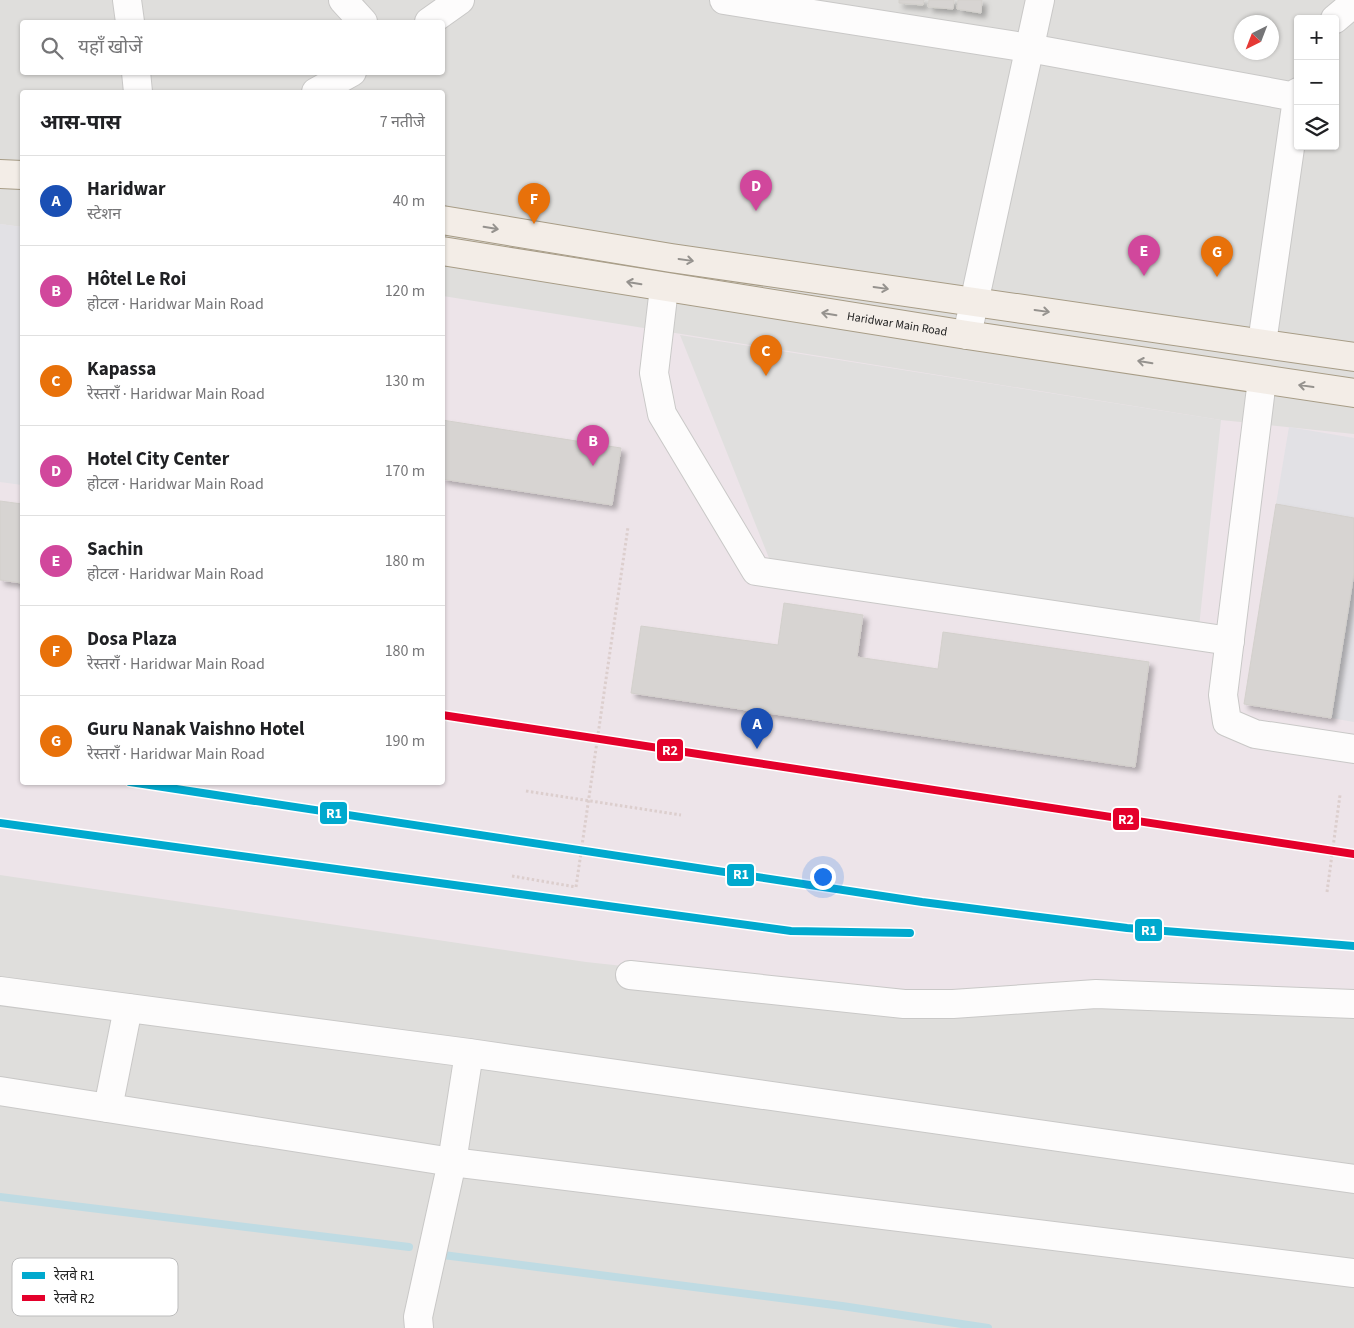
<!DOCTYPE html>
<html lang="hi">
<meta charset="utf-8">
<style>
body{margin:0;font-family:"Source Sans 3","Noto Sans Devanagari",sans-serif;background:#f2f2f2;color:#202124}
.controls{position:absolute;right:15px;top:15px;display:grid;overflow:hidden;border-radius:5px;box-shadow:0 1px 4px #0004}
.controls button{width:45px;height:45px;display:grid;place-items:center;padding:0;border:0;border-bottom:1px solid #e0e0e0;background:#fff;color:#202124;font:25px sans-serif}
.compass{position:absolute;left:1234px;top:15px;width:45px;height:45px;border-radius:50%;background:#fff;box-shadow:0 1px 4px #0004;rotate:222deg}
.you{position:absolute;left:822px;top:876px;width:18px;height:18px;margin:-12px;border:4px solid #fff;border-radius:50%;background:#1a73e8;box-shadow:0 0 0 8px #1a73e833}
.badge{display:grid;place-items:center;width:32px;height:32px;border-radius:50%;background:#6a6968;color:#fff;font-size:16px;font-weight:700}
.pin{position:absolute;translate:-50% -41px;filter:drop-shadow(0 1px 2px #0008)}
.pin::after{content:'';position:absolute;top:26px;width:18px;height:15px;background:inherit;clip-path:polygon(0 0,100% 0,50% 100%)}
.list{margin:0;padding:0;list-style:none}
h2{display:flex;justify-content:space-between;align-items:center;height:65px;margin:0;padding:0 20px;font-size:21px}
h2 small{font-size:16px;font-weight:400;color:#757577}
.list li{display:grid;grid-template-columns:32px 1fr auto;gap:15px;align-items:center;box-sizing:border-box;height:90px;padding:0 20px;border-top:1px solid #e0e0e0}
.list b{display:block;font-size:19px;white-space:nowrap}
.list p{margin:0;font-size:16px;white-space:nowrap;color:#757577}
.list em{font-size:16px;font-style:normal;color:#757577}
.icon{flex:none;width:28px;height:28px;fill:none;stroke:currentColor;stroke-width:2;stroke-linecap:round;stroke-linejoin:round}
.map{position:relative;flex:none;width:1354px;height:1328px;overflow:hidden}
.search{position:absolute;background:#fff;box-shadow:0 1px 4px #0004;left:20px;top:20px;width:425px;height:55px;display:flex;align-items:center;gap:12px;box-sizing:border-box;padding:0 18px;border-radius:5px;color:#757577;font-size:19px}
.panel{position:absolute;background:#fff;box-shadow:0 1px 4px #0004;left:20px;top:90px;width:425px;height:695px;border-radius:5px}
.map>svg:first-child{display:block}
.residential{fill:#dfdedc;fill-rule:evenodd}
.industrial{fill:#ede4e9}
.parking{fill:#e0dfde}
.plaza{fill:#e2e1e5}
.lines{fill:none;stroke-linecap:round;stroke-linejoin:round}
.stream{stroke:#bfdbe3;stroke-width:8}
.building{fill:#d7d4d2;stroke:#d3d0cc;filter:url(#shadow)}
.minor-casing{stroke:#c9c8c7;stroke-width:30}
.major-casing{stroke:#a79c86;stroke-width:30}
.path{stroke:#dccecd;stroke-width:3;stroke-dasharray:2.5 2.5;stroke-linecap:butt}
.minor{stroke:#fdfcfc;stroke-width:28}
.major{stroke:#f3ede7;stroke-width:28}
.rail-1-casing{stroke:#fff;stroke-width:11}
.rail-2-casing{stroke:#fff;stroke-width:11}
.rail-1{stroke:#00a9ce;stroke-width:8}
.rail-2{stroke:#e4002b;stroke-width:8}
.oneway{stroke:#95928e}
.labels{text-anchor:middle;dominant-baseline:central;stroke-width:5;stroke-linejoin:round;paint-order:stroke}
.street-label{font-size:12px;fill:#222;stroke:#fff}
.key{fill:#fff;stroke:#bdbdbd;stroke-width:1}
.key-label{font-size:14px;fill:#222}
.line-badge{stroke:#fff;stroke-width:2}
.badge-label{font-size:14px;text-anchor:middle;font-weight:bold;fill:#fff}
</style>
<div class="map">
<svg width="1354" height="1328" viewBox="0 0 1354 1328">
<defs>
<filter id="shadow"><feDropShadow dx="4.5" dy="4.5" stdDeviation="2.5" flood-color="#0004"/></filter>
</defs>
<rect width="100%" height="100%" fill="#f0eeeb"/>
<path class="residential" d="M 0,0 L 1354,0 L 1354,1328 L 0,1328 ZM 1298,19 L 1335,19 L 1335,146 L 1298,146 ZM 22,22 L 442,22 L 442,72 L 22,72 ZM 1242,22 L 1272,22 L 1272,52 L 1242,52 ZM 22,92 L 442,92 L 442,782 L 22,782 Z"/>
<polygon class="industrial" points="0,224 22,227 22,782 442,782 443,296 1221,420 1354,434 1354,998 1069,986 862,992 586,962 0,875"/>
<polygon class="parking" points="680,335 1221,420 1199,627 769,558"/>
<g class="plaza">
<polygon points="0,224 22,227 22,485 0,482"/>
<polygon points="1289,427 1354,438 1354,518 1276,504"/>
<polygon points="1354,573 1354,722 1331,718"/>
</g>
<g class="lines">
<g class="stream">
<polyline points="0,1197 409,1247"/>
<polyline points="443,1255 842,1306 988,1328"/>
</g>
</g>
<g class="building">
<polygon points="899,0 924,0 923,5 899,3"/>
<polygon points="929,0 954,0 953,9 928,7"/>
<polygon points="958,0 982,0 981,13 957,9"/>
<polygon points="442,420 621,448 612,505 442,479"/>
<polygon points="0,501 22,504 22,583 0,580"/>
<polygon points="1276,504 1354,518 1354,573 1331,718 1244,704"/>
<polygon points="784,603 863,615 857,657 938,669 943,632 1149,662 1135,767 631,693 641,626 778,645"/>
</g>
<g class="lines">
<g class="minor-casing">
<g id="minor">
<polyline points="127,0 130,22"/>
<polyline points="343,0 363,22"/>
<polyline points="724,0 1029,48 1296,97"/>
<polyline points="1335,19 1354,3"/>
<polyline points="429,22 460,0"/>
<polyline points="136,72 138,92"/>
<polyline points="316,92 352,72"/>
<polyline points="664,288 654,373 662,414 756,571 1230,641"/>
<polyline points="967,335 1040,0"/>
<polyline points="1262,343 1298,92"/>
<polyline points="1262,380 1223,695 1227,722 1255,734 1354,749"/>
<polyline points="630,975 904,1004 953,1004 1096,994 1354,1004"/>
<polyline points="0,991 469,1053 1354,1179"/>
<polyline points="0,1091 452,1162 1354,1273"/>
<polyline points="108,1108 128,1008"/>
<polyline points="419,1328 418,1317 452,1162 469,1053"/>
</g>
</g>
<g class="major-casing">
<g id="major">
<polyline points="0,174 22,175"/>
<polyline points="442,220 671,258 1354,357"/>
<path id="s1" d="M 442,251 L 967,335 L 1354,393"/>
</g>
</g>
<g class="path">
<polyline points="526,791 681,815"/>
<polyline points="512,876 576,887 628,527"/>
<polyline points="1327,892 1340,795"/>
</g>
<use href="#minor" class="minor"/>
<use href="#major" class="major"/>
<g class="rail-1-casing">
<g id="rail-1">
<polyline points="130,782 922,902 1127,928 1354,946"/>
<polyline points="0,823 791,931 910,933"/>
</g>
</g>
<g class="rail-2-casing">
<polyline id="rail-2" points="442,715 1354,854"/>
</g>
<use href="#rail-1" class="rail-1"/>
<use href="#rail-2" class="rail-2"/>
</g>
<defs><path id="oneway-shaft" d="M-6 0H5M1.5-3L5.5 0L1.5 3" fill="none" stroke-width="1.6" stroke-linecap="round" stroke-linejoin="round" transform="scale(1.25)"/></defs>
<g class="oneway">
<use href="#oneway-shaft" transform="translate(491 228) rotate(9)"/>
<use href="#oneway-shaft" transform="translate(686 260) rotate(8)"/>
<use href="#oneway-shaft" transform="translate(634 283) rotate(-171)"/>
<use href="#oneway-shaft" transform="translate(881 288) rotate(8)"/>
<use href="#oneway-shaft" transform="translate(1042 311) rotate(8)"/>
<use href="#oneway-shaft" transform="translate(829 314) rotate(-171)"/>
<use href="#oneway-shaft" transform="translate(1145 362) rotate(-171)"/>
<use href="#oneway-shaft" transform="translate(1306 386) rotate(-172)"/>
</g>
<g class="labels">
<g class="street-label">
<text stroke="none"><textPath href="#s1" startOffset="461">Haridwar Main Road</textPath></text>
</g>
</g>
<rect x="12" y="1258" width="166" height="58" rx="8" class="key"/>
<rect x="22" y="1272" width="23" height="7" fill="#00a9ce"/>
<rect x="22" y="1295" width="23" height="6" fill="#e4002b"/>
<g class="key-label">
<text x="54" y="1280">रेलवे R1</text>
<text x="54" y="1303">रेलवे R2</text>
</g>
<g class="line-badge">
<rect x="656" y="738" width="28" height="24" rx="5" fill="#e4002b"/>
<rect x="319" y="801" width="29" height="24" rx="5" fill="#00a9ce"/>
<rect x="1112" y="807" width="28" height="24" rx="5" fill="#e4002b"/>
<rect x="726" y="863" width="29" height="24" rx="5" fill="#00a9ce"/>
<rect x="1134" y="918" width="29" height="24" rx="5" fill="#00a9ce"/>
</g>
<g class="badge-label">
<text x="670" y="755">R2</text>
<text x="334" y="818">R1</text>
<text x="1126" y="824">R2</text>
<text x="741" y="879">R1</text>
<text x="1149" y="935">R1</text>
</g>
</svg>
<div class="controls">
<button>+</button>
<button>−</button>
<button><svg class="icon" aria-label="layers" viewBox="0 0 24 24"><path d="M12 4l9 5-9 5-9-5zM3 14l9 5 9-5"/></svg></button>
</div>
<svg class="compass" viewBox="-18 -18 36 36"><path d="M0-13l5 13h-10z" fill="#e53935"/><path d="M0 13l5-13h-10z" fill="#757577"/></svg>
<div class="you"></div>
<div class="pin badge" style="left:757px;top:749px;background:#1a4fb4">A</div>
<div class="pin badge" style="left:593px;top:466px;background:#d1479c">B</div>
<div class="pin badge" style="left:766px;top:376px;background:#e8710a">C</div>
<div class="pin badge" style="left:756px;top:211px;background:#d1479c">D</div>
<div class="pin badge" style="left:1144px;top:276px;background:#d1479c">E</div>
<div class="pin badge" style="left:534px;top:224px;background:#e8710a">F</div>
<div class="pin badge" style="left:1217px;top:277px;background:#e8710a">G</div>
<div class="search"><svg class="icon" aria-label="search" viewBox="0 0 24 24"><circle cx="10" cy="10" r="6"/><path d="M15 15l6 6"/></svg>यहाँ खोजें</div>
<section class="panel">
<h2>आस-पास<small>7 नतीजे</small></h2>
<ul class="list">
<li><span class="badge" style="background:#1a4fb4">A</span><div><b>Haridwar</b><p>स्टेशन</p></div><em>40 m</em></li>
<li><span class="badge" style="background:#d1479c">B</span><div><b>Hôtel Le Roi</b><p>होटल · Haridwar Main Road</p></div><em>120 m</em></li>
<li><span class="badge" style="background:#e8710a">C</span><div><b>Kapassa</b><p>रेस्तराँ · Haridwar Main Road</p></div><em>130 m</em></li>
<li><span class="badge" style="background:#d1479c">D</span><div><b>Hotel City Center</b><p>होटल · Haridwar Main Road</p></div><em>170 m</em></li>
<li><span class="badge" style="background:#d1479c">E</span><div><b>Sachin</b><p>होटल · Haridwar Main Road</p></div><em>180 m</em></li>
<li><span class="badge" style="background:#e8710a">F</span><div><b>Dosa Plaza</b><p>रेस्तराँ · Haridwar Main Road</p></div><em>180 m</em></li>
<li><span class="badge" style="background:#e8710a">G</span><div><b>Guru Nanak Vaishno Hotel</b><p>रेस्तराँ · Haridwar Main Road</p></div><em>190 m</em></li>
</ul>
</section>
</div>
